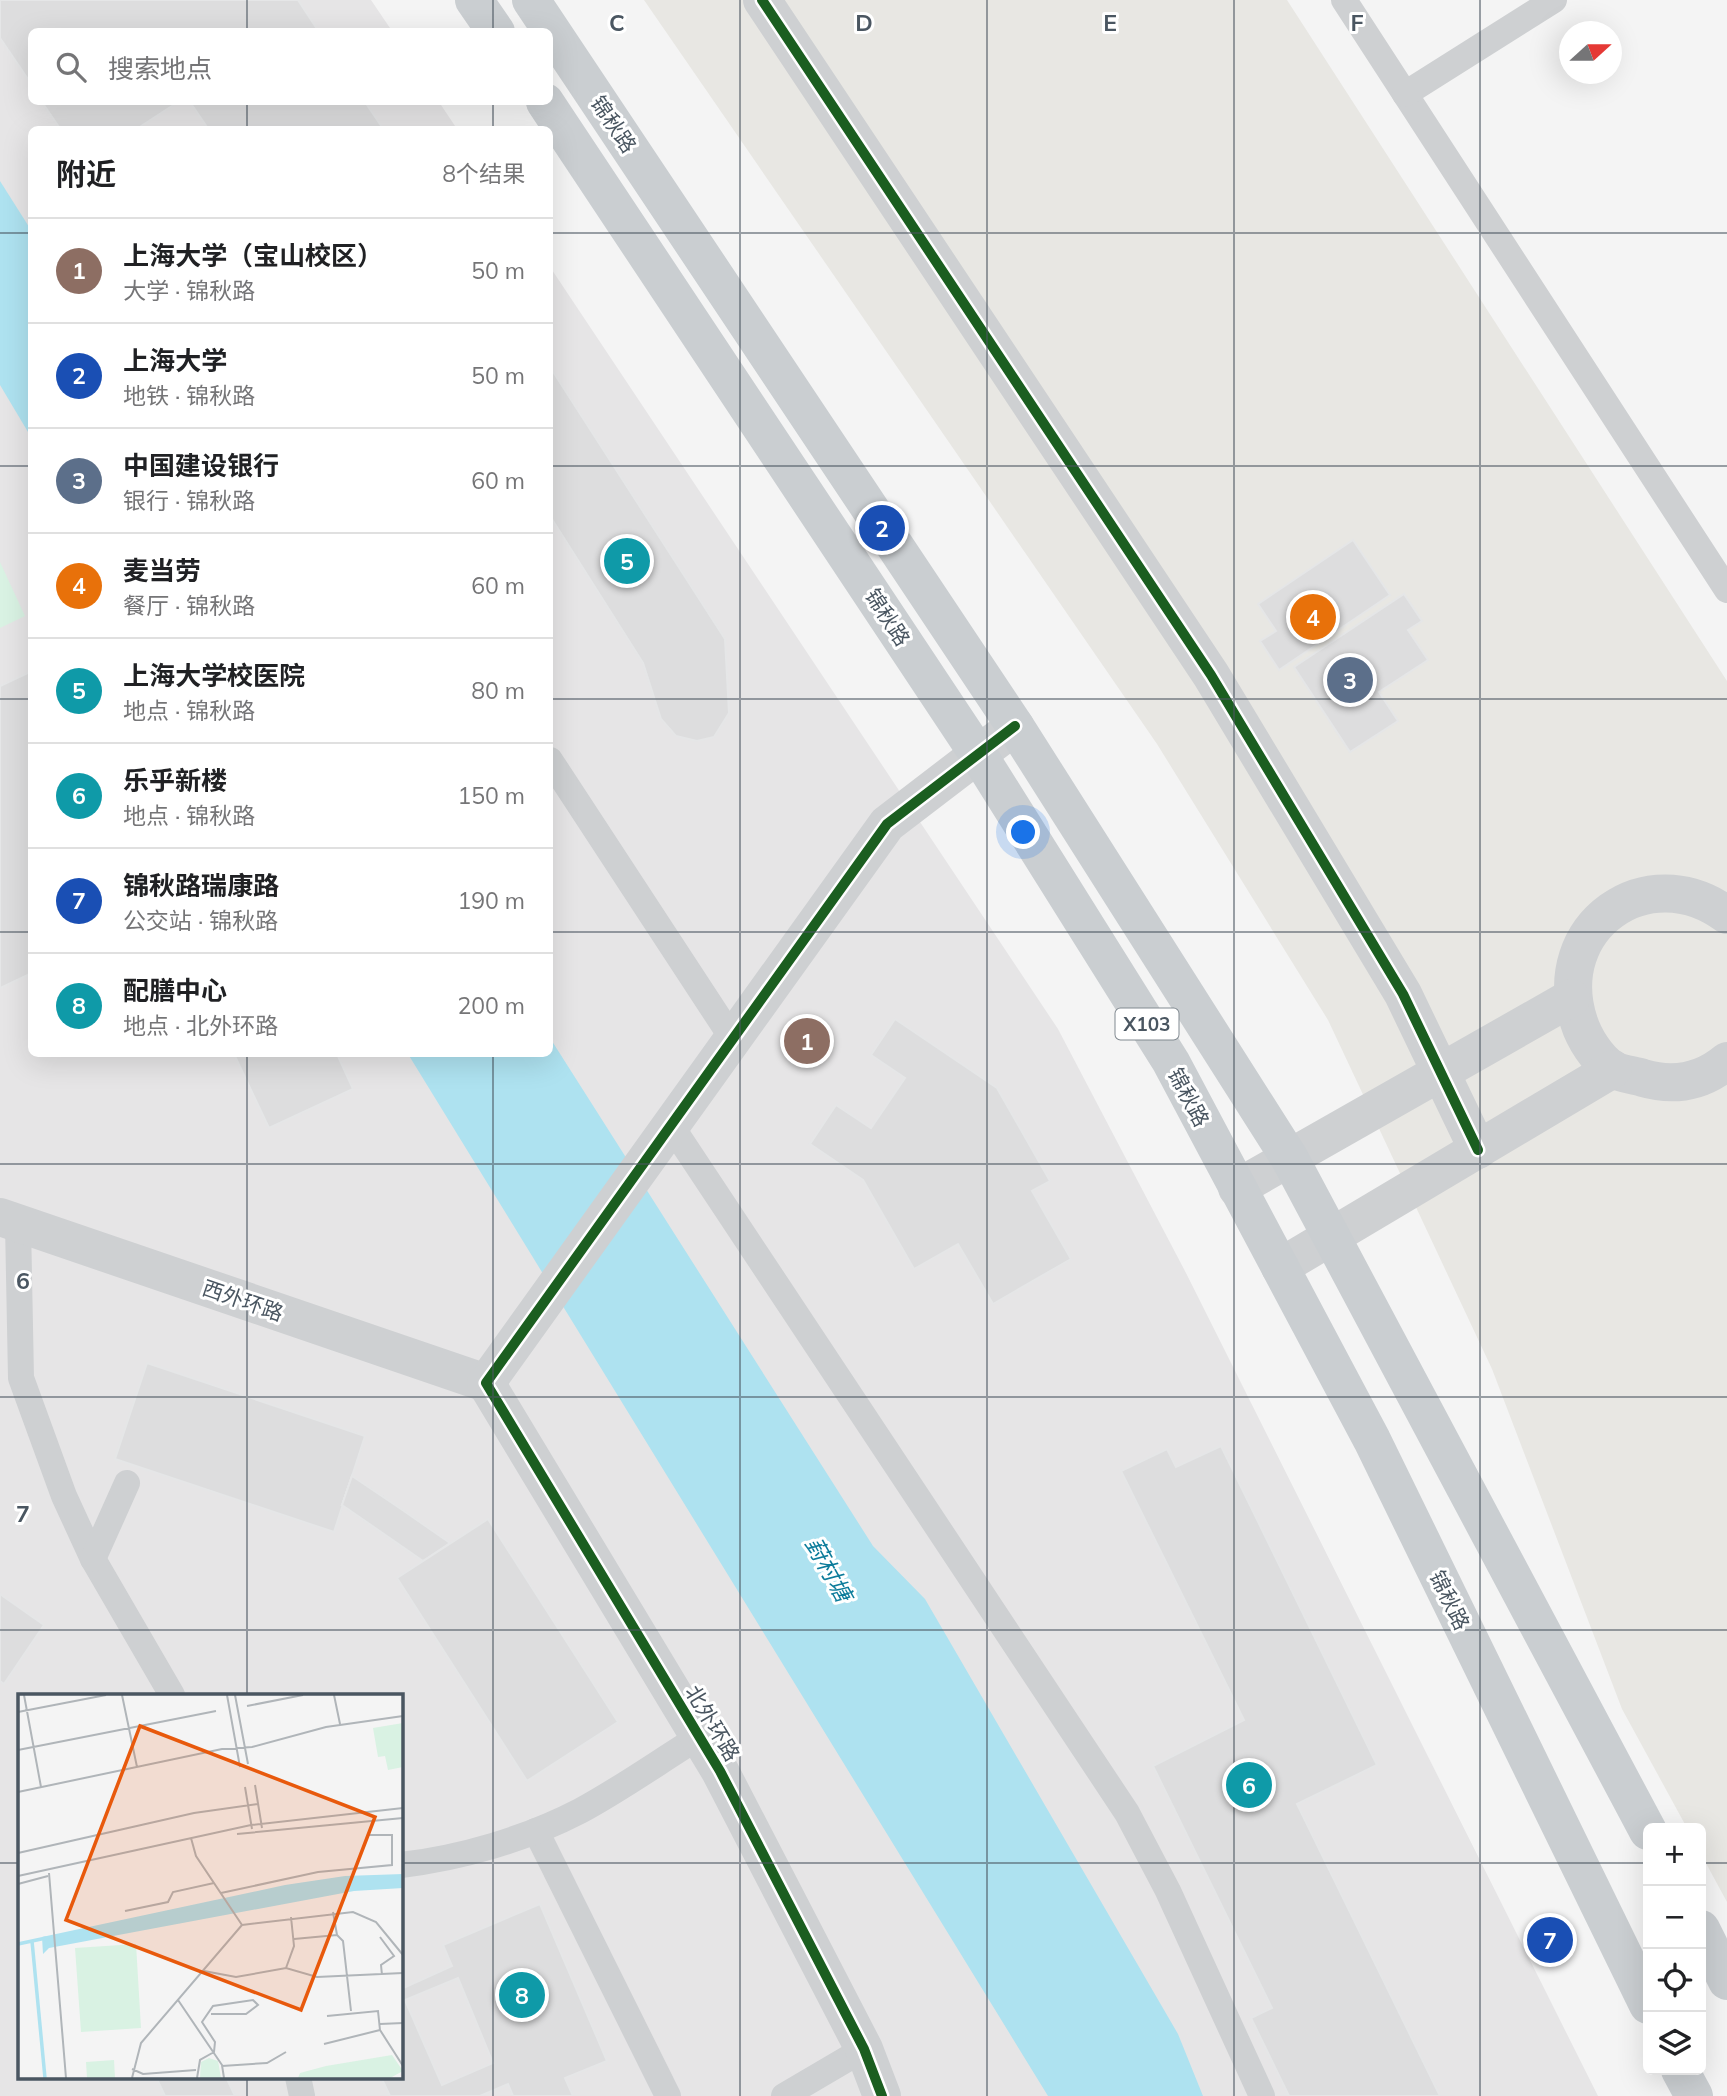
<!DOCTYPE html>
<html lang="zh">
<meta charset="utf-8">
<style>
body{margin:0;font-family:Mulish,"Noto Sans SC",sans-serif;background:#f6f6f6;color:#202124}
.controls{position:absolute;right:21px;bottom:21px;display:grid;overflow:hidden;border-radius:10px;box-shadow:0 7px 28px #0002}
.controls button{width:63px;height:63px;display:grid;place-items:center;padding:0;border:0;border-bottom:2px solid #e0e0e0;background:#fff;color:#202124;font:35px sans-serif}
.compass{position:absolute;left:1559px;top:21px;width:63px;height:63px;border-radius:50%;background:#fff;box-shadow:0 7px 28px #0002;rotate:69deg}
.you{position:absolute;left:1024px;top:833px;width:24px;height:24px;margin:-18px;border:5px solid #fff;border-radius:50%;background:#1a73e8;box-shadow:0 0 0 10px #1a73e833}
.badge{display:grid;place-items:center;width:46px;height:46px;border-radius:50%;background:#868d94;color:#fff;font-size:23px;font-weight:700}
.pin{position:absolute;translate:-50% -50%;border:4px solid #fff;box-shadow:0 2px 7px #0006}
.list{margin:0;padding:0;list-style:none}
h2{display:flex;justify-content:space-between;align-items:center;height:91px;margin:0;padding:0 28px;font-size:30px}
h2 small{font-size:23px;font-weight:400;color:#757577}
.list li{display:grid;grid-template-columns:46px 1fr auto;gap:21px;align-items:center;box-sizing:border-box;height:105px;padding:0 28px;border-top:2px solid #e0e0e0}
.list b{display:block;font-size:26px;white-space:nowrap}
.list p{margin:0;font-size:23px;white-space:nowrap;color:#757577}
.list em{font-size:23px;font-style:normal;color:#757577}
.icon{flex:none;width:38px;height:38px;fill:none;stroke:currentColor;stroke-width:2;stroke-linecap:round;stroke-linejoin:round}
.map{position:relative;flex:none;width:1727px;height:2096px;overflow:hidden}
.search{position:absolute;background:#fff;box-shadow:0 7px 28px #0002;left:28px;top:28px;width:525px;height:77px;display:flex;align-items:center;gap:18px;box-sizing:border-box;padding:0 24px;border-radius:10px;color:#757577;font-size:26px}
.panel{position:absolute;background:#fff;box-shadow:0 7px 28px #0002;left:28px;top:126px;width:525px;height:931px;border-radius:10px}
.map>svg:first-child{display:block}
.commercial{fill:#e8e7e3}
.education{fill:#e6e5e6;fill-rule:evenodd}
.green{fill:#d9f2e3}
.water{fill:#aee2f0}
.building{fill:#ddddde;stroke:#e5e6e7;stroke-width:2;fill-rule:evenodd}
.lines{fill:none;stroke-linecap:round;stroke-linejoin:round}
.lane{stroke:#ced0d2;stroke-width:26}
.street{stroke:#ced0d2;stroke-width:38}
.primary{stroke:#caced1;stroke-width:38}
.cycleway-casing{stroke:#fff;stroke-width:15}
.cycleway{stroke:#1b5e20;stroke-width:10}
.grid{fill:none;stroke:#4a5661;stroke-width:2;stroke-opacity:0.55}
.labels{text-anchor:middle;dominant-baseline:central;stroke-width:6;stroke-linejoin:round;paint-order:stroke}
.shield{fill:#fff;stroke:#808990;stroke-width:2}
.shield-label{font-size:19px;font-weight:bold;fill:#4a5661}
.street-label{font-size:21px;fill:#4a5661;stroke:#fff}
.water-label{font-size:23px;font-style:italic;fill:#0c7c9b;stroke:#fff}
.inset-river{fill:none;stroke:#aee2f0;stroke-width:3.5}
.inset-road{fill:none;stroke:#b0b5b9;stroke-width:2}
.view{fill:#e8590c;fill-opacity:0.15;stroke:#e8590c;stroke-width:3.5}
.inset-edge{fill:none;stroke:#4a5661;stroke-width:3.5}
.grid-label{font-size:23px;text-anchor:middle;font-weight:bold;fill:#4a5661;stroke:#fff;stroke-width:6;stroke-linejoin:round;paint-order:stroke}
</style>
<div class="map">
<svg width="1727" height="2096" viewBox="0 0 1727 2096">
<rect width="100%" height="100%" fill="#f4f4f4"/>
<polygon class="commercial" points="644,0 1287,0 1727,681 1727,1902 1701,1854 1701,1828 1687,1828 1622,1709 1492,1369 1328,1020 1157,744"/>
<path class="education" d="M 0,0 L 371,0 L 392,31 L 32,32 L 32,102 L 439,102 L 457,129 L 32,130 L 32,1054 L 550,1054 L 550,267 L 1058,1029 L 1186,1273 L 1598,2096 L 0,2096 ZM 19,1695 L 401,1695 L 401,2077 L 19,2077 Z"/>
<polygon class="green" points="0,562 25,616 0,628"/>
<g class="water">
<polygon points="0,181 31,230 31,437 0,385"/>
<polygon points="550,1038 873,1546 925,1599 1178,2034 1203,2096 1048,2096 408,1054 550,1054"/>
</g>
<g class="building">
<polygon points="0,0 298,0 319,32 32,32 32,85 0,38"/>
<polygon points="42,102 178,102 135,130 61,130"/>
<polygon points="190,102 365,102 384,130 209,130"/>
<polygon points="550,367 725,639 729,713 714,737 697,741 676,736 661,719 643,663 550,516"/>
<polygon points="1353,540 1390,595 1279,670 1260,641 1276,631 1258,604"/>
<polygon points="1404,594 1422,621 1408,630 1428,660 1379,692 1398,721 1350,752 1294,667"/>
<polygon points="32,671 32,973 0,988 0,686"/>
<polygon points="895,1019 997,1088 1050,1181 1032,1191 1071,1259 993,1304 958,1244 914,1269 863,1180 810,1144 836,1105 871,1128 905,1078 871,1055"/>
<polygon points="234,1054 337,1054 353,1089 269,1128"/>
<polygon points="147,1363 365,1436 334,1532 115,1459"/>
<polygon points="1221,1446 1377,1765 1297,1804 1440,2096 1289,2096 1251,2018 1272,2008 1153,1766 1244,1720 1121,1471 1167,1449 1176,1467"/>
<polygon points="352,1476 401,1509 450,1543 423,1561 342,1505"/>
<polygon points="352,1476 401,1509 450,1543 423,1561 342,1505"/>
<polygon points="352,1476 401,1509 450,1543 423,1561 342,1505"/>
<polygon points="488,1519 618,1722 527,1781 397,1578"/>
<polygon points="0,1594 44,1625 4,1684 0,1681"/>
<path d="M 540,1904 L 607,2061 L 565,2078 L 573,2096 L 513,2096 L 508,2084 L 480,2096 L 390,2096 L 381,2077 L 401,2077 L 401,1989 L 452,1966 L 443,1945 ZM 458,1978 L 493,2063 L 442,2085 L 405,2000 Z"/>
<polygon points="156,2077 226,2077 235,2096 165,2096"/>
</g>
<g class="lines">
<g class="lane">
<polyline points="1344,0 1727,590"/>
<polyline points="1405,94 1554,0"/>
<polyline points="550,760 734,1041"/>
<polyline points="672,1127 1127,1813 1168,1891 1262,2096"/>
<polyline points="18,1224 21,1378 64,1496 93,1559 172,1695"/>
<polyline points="93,1559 127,1483"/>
<polyline points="536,1831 668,2096"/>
<path d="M 401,1865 C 461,1858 526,1839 580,1811 C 621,1789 660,1761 699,1737"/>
<polyline points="298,2077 302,2096"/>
<polyline points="784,2096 864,2049"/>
</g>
<g class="street">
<polyline points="762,0 1211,675 1403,994 1478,1150"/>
<path d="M 1727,915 C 1647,856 1548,927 1579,1022 C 1584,1038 1597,1059 1612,1069 C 1620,1074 1634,1075 1643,1078 C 1674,1087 1702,1082 1727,1061"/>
<polyline points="1237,1188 1571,998"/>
<polyline points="0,1217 486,1383"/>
<polyline points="1280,1267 1613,1069"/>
<polyline points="486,1383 887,824 1015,726"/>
<polyline points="486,1383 720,1771 864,2049 882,2096"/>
</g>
<g class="primary">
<polyline points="474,0 496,32"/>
<polyline points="531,0 1015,726 1290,1159 1648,1831"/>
<polyline points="545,102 978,754 1171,1062 1372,1440 1648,2005"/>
<polyline points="1701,1929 1727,1981"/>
<polyline points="1680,2070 1694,2096"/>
</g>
<g class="cycleway-casing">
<g id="cycleway">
<polyline points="762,0 1211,675 1403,994 1478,1150"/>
<polyline points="882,2096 864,2049 720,1771 486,1383 887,824 1015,726"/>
</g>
</g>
<use href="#cycleway" class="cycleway"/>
</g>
<path class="grid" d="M 247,0 L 247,32M 493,0 L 493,32M 740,0 L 740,2096M 987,0 L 987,2096M 1234,0 L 1234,2096M 1480,0 L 1480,2096M 247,102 L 247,130M 493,102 L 493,130M 0,233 L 32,233M 550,233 L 1727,233M 0,466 L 32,466M 550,466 L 1727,466M 0,699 L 32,699M 550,699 L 1727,699M 0,932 L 32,932M 550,932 L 1727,932M 247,1054 L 247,1695M 493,1054 L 493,2096M 0,1164 L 1727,1164M 0,1397 L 1727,1397M 0,1630 L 1727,1630M 0,1863 L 19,1863M 401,1863 L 1648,1863M 1701,1863 L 1727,1863M 247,2077 L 247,2096"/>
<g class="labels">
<rect class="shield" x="1115.5" y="1008.5" width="63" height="31" rx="5"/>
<g class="shield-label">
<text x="1147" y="1024">X103</text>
</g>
<g class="street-label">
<text transform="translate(614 124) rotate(56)">锦秋路</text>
<text transform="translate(888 617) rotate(57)">锦秋路</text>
<text transform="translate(1189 1097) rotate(62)">锦秋路</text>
<text transform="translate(243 1300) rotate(19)">西外环路</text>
<text transform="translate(1450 1600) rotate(64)">锦秋路</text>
<text transform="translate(713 1723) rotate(59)">北外环路</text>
</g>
<g class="water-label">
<text transform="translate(829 1569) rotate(61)">葑村塘</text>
</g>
</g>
<g transform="translate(18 1694)">
<rect width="385" height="385" fill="#f4f4f4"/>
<path d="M 385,29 L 385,73 L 370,76 L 367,62 L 360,63 L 355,34 ZM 118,250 L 123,334 L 63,338 L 57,254 ZM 374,361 L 385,377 L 372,384 L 280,384 L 282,379 L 308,372 ZM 191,364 L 200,367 L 203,384 L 182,384 L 183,368 ZM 96,366 L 97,384 L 69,384 L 68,368 Z" fill="#d9f2e3"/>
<path d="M 385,180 L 385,194 L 336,197 L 31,254 L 25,260 L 24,243 L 267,191 L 327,182 Z" fill="#aee2f0"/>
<path class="inset-river" d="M 14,247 L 27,384M 0,250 L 28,244"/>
<path class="inset-road" d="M 6,1 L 23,93M 104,1 L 119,73M 209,1 L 222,73M 217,1 L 230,70M 316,1 L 322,30M 229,12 L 285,1M 0,18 L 88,1M 0,56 L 198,17M 237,91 L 244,134M 227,93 L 234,135M 0,98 L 204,55 L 234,53 L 308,33 L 385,22M 219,140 L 385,124M 173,144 L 178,162 L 224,231M 0,159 L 176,119 L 240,110M 31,179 L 48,384M 0,182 L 233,131 L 385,114M 0,190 L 30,182M 203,199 L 300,178 L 374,171 L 374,141 L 350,141M 107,217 L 150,208 L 155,198 L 196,189M 315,218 L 319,241 L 325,247 L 333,317M 224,231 L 335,218 L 358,228 L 385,261M 362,243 L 376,262 L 363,271 L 364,281M 276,245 L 319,241M 268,274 L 276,252 L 273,223M 186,277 L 218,283 L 268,274 L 299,283 L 385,279M 160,306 L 204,371 L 206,384M 309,322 L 360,317 L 362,336 L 385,372M 362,330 L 385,329M 306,350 L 362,336M 204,372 L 249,369 L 268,358M 114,375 L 125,380 L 178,376M 114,384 L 123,349 L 224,231M 179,384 L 182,366 L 196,358 L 197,348 L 184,328 L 195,312 L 235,306 L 240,311 L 228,320 L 193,320"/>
<path class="view" d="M 122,32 L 357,123 L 283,316 L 48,226 Z"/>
<rect width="385" height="385" class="inset-edge"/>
</g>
<g class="grid-label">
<text x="617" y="31">C</text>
<text x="864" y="31">D</text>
<text x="1110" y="31">E</text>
<text x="1357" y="31">F</text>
<text x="23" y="1289">6</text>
<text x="23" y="1522">7</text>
</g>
</svg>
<div class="controls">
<button>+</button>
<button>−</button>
<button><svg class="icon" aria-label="locate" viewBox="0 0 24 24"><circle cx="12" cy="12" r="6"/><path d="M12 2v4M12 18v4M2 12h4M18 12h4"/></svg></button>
<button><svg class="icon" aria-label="layers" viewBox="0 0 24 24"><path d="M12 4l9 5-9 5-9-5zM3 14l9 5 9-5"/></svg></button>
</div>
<svg class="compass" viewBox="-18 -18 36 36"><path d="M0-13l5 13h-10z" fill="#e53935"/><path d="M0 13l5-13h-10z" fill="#757577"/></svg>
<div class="you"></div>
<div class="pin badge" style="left:807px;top:1041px;background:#8d6e63">1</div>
<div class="pin badge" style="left:882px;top:528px;background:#1a4fb4">2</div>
<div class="pin badge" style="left:1350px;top:680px;background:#5c6f8a">3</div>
<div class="pin badge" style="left:1313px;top:617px;background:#e8710a">4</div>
<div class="pin badge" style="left:627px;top:561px;background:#0f9aa8">5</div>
<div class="pin badge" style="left:1249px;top:1785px;background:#0f9aa8">6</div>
<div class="pin badge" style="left:1550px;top:1940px;background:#1a4fb4">7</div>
<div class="pin badge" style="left:522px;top:1995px;background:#0f9aa8">8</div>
<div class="search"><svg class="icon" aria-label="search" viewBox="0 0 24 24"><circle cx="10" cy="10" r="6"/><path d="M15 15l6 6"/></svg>搜索地点</div>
<section class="panel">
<h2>附近<small>8个结果</small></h2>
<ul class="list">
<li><span class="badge" style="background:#8d6e63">1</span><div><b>上海大学（宝山校区）</b><p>大学 · 锦秋路</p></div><em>50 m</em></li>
<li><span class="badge" style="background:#1a4fb4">2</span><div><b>上海大学</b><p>地铁 · 锦秋路</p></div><em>50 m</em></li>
<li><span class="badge" style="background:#5c6f8a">3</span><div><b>中国建设银行</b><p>银行 · 锦秋路</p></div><em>60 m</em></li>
<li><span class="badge" style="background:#e8710a">4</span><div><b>麦当劳</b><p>餐厅 · 锦秋路</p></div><em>60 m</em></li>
<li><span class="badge" style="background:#0f9aa8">5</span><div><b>上海大学校医院</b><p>地点 · 锦秋路</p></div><em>80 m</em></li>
<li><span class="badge" style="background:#0f9aa8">6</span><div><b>乐乎新楼</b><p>地点 · 锦秋路</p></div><em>150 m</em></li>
<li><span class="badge" style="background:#1a4fb4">7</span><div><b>锦秋路瑞康路</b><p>公交站 · 锦秋路</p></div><em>190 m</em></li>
<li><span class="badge" style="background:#0f9aa8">8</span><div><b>配膳中心</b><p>地点 · 北外环路</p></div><em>200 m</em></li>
</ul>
</section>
</div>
